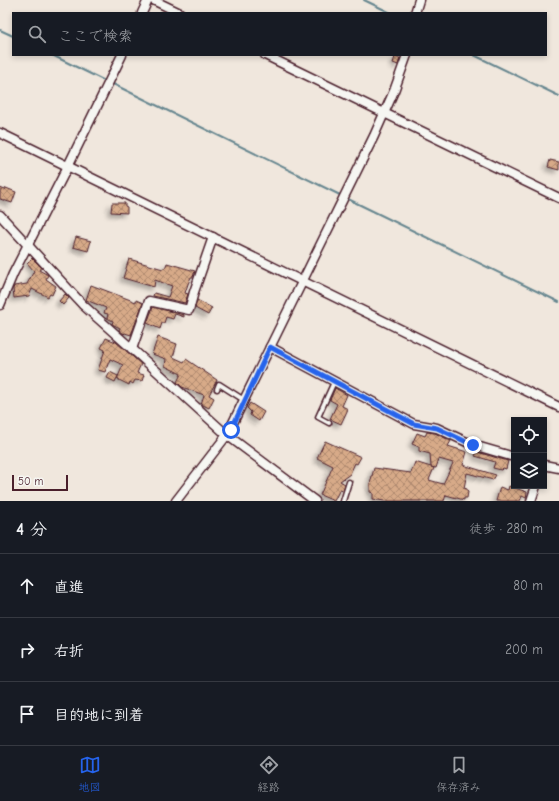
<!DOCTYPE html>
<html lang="ja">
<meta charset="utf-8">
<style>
body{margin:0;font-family:"Comic Neue","Klee One",sans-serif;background:#242831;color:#f1f3f6}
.controls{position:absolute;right:12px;bottom:12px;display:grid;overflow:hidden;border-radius:0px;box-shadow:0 2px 6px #0003}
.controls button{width:36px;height:36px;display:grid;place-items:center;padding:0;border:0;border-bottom:1px solid #363941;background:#171b24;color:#f1f3f6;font:20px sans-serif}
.scale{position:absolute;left:12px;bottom:10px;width:56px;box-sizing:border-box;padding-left:4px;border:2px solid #4a1f2b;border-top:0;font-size:11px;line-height:14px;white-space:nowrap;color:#4a1f2b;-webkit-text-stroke:3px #f6f6f2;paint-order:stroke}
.stop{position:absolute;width:12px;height:12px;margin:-9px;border:3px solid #2563eb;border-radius:50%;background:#fff}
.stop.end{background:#2563eb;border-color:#fff;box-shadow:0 1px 4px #0008}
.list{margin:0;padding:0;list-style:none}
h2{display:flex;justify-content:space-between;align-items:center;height:52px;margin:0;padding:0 16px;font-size:17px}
h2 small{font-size:13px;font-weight:400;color:#9ea1a6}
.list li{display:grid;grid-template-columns:26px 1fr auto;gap:12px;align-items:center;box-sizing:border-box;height:64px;padding:0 16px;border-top:1px solid #363941}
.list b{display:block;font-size:15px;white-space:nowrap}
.list em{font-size:13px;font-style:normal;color:#9ea1a6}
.icon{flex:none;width:22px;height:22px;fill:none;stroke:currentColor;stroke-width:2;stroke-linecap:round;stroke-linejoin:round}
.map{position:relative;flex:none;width:559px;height:501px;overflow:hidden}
.search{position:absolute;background:#171b24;box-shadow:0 2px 6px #0003;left:12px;right:12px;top:12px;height:44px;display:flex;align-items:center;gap:10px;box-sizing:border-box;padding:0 14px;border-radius:0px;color:#9ea1a6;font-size:15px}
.sheet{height:244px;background:#171b24}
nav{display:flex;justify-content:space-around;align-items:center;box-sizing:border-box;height:56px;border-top:1px solid #363941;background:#171b24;font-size:11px;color:#9ea1a6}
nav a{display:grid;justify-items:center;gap:2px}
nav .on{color:#2563eb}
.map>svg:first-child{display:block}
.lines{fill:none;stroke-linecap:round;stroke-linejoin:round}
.stream{stroke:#66868f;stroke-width:2}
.building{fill:url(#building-cross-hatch);stroke:#4a1f2b;filter:url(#shadow)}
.service-casing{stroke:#4a1f2b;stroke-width:7}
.minor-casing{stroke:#4a1f2b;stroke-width:11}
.service{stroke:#f6f6f2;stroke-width:4}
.minor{stroke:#f6f6f2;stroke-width:8}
.route{stroke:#2563eb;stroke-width:5}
</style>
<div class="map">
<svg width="559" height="501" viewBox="0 0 559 501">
<defs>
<pattern id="building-cross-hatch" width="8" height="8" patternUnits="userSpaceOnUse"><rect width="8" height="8" fill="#d7aa88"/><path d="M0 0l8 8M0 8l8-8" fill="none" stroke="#b08a6f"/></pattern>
<filter id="shadow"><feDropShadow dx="-3.5" dy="3.5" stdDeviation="2" flood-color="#0004"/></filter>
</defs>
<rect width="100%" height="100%" fill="#f0e7dd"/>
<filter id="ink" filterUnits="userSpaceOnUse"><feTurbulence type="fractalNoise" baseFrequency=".025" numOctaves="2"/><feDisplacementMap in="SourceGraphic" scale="8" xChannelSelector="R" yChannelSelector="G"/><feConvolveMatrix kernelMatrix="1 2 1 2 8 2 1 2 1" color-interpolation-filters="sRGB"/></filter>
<g filter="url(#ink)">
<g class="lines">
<g class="stream">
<polyline points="364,0 391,13"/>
<polyline points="0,30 13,36"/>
<polyline points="52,55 107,82"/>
<polyline points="474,55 559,96"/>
<polyline points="111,83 342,196"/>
<polyline points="346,198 559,302"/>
</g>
</g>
<g class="building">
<polygon points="395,57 400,58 398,65 393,63"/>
<polygon points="550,160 559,162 559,170 548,167"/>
<polygon points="0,188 5,190 6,188 16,192 12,203 0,199"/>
<polygon points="112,203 125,203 125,206 127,207 127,213 111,212"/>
<polygon points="76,237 91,241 88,251 73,247"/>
<polygon points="32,258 42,268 39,270 48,275 46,279 56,286 52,295 50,294 48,297 32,289 29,296 14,298 13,289 14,286 27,284 34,271 27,263"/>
<polygon points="129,259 163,269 163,268 165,268 167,263 195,271 193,277 191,277 188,284 185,293 188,294 185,303 153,296 154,293 168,297 172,286 155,280 154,287 123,278"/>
<polygon points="91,285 136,302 136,300 143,303 131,335 125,333 124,334 119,330 120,328 112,324 113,321 107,318 108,314 104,313 106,308 86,300"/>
<polygon points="65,294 69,298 63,305 59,301"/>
<polygon points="197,300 212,308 208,315 195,308"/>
<polygon points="153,307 184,315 184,317 175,314 173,319 166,317 164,323 162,323 160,329 147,323"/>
<polygon points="158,337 177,344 173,357 184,362 186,359 217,380 209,395 214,398 209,408 201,404 204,395 182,387 177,382 181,374 165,366 166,359 152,354"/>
<polygon points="106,338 116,342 141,364 137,373 144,375 142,381 135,380 133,384 130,382 129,385 117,379 123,365 110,359 105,372 98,370 105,350 101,348"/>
<polygon points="110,372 118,376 115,382 107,378"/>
<polygon points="335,388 347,395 342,406 348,409 341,424 330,419 337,404 330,400"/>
<polygon points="250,403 264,412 259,421 250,415 251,412 247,408"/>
<polygon points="427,432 435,433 451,441 448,446 467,452 463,465 496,475 493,480 467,473 464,488 467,489 468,492 467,498 464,498 464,500 446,495 444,501 384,501 373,499 373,493 370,492 370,484 374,468 411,473 415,462 434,468 429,480 443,484 453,463 439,459 436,468 431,467 430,454 419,451 419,447 412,444 417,433 425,436"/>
<polygon points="325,441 361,457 357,464 355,463 350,474 340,481 345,484 343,490 340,489 334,501 320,495 333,466 317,458"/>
<polygon points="477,452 508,461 506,469 503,468 501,470 493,468 495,462 475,456"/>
<polygon points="509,486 527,492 526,498 522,496 520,501 496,501 500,487 508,490"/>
</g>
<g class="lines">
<g class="service-casing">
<g id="service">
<polyline points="217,389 219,384 244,400"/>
<polyline points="329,423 318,417 334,382"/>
<polyline points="343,501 349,482"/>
</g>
</g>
<g class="minor-casing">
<g id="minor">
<polyline points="153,0 180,13"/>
<polyline points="142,13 148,0"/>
<polyline points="415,13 419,0"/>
<polyline points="265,55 559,198"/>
<polyline points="0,133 559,407"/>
<polyline points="0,215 83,305 140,356 227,435 315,501"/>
<polyline points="0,305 13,274 68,166 122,55"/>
<polyline points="270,347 414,424 437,428 473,445 514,457"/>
<polyline points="132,349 149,301 189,310 194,292 213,237"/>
<polyline points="544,465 559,468"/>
<polyline points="176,501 227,435 244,400 374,136 394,91 407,55"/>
<polyline points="531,501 536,486"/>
</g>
</g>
<use href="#service" class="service"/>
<use href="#minor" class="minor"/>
</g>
</g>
<g class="lines" filter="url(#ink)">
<polyline class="route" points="231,430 270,347 414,424 437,428 473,445"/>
</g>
</svg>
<div class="controls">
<button><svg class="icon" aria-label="locate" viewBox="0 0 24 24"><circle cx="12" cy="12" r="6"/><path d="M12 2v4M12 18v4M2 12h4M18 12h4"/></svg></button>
<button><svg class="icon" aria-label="layers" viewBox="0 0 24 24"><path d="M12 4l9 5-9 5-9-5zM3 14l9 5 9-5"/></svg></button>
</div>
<div class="scale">50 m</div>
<div class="stop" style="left:231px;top:430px"></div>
<div class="stop end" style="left:473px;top:445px"></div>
<div class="search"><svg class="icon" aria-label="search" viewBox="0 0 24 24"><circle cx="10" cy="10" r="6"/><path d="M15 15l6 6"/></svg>ここで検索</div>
</div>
<section class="sheet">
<h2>4 分<small>徒歩 · 280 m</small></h2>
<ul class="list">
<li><svg class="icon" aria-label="ahead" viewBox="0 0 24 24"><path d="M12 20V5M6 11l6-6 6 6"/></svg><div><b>直進</b></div><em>80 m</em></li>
<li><svg class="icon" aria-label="right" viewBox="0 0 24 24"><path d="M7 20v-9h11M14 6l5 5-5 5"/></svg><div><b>右折</b></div><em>200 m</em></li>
<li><svg class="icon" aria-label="arrive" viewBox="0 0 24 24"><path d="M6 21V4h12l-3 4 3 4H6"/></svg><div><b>目的地に到着</b></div></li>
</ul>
</section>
<nav>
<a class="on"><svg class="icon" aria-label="map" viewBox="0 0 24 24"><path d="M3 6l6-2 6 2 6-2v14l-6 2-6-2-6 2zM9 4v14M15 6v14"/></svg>地図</a>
<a><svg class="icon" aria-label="directions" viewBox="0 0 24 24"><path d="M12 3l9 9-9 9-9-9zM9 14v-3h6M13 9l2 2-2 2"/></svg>経路</a>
<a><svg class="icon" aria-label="saved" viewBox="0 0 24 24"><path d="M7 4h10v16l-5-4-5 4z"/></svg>保存済み</a>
</nav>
